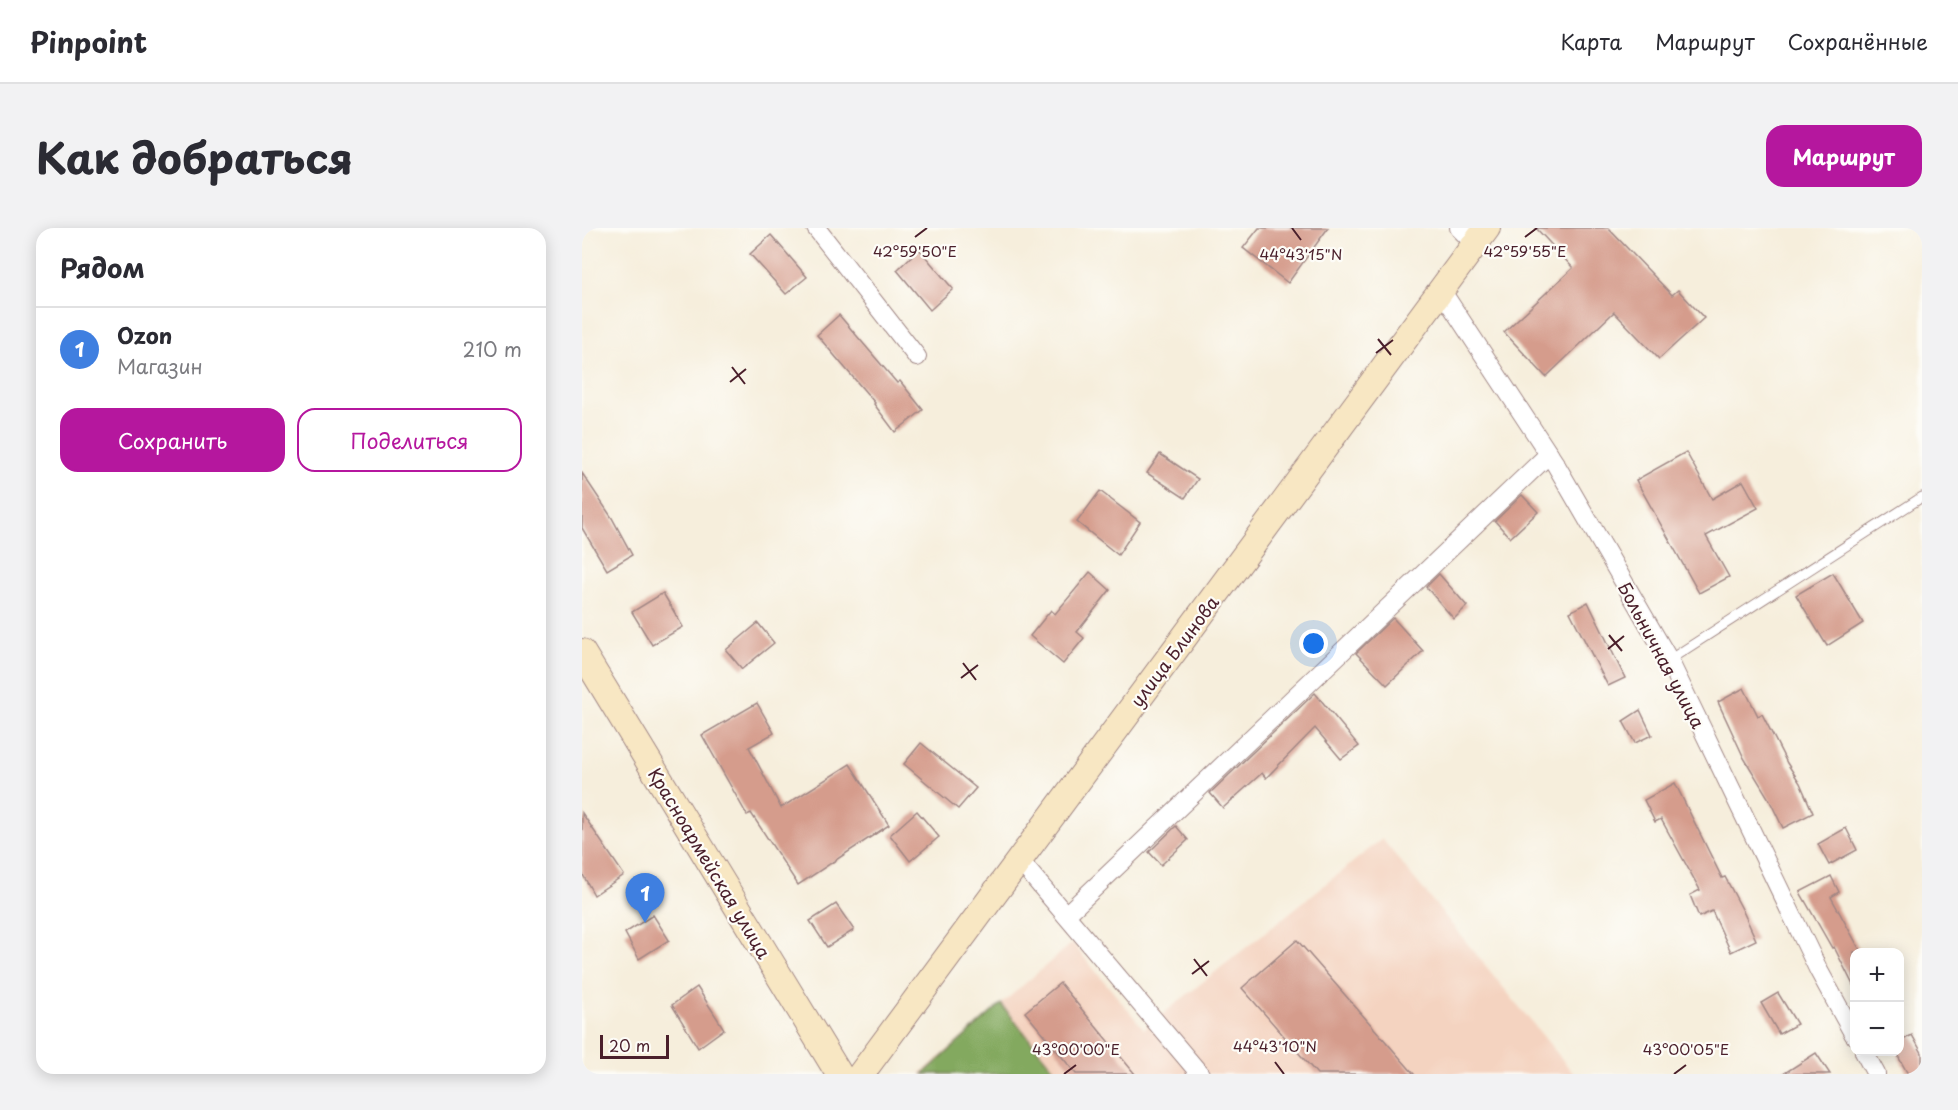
<!DOCTYPE html>
<html lang="ru">
<meta charset="utf-8">
<style>
body{margin:0;font-family:"Playpen Sans",sans-serif;background:#f2f2f3;color:#2b2b33}
.controls{position:absolute;right:18px;bottom:18px;display:grid;overflow:hidden;border-radius:12px;box-shadow:0 3px 15px #0003}
.controls button{width:54px;height:54px;display:grid;place-items:center;padding:0;border:0;border-bottom:2px solid #e1e1e2;background:#fff;color:#2b2b33;font:30px sans-serif}
.scale{position:absolute;left:18px;bottom:15px;width:69px;box-sizing:border-box;padding-left:6px;border:3px solid #4a1f2b;border-top:0;font-size:16px;line-height:21px;white-space:nowrap;color:#4a1f2b;-webkit-text-stroke:4px #fdfcf7;paint-order:stroke}
.you{position:absolute;left:732px;top:416px;width:21px;height:21px;margin:-15px;border:4px solid #fff;border-radius:50%;background:#1a73e8;box-shadow:0 0 0 9px #1a73e833}
.badge{display:grid;place-items:center;width:39px;height:39px;border-radius:50%;background:#b5179e;color:#fff;font-size:20px;font-weight:700}
.pin{position:absolute;translate:-50% -50px;filter:drop-shadow(0 2px 3px #0008)}
.pin::after{content:'';position:absolute;top:32px;width:21px;height:18px;background:inherit;clip-path:polygon(0 0,100% 0,50% 100%)}
.list{margin:0;padding:0;list-style:none}
h2{display:flex;justify-content:space-between;align-items:center;height:78px;margin:0;padding:0 24px;font-size:26px}
h2 small{font-size:20px;font-weight:400;color:#7c7c81}
.list li{display:grid;grid-template-columns:39px 1fr auto;gap:18px;align-items:center;box-sizing:border-box;height:84px;padding:0 24px;border-top:2px solid #e1e1e2}
.list b{display:block;font-size:22px;white-space:nowrap}
.list p{margin:0;font-size:20px;white-space:nowrap;color:#7c7c81}
.list em{font-size:20px;font-style:normal;color:#7c7c81}
.actions{display:flex;gap:12px;padding:18px 24px}
.actions a{flex:1;padding:14px 0;border:2px solid #b5179e;border-radius:18px;text-align:center;font-size:21px;color:#b5179e}
.actions .main{background:#b5179e;color:#fff}
.map{position:relative;flex:none;width:1340px;height:846px;overflow:hidden;border-radius:18px}
header{display:flex;align-items:center;gap:36px;box-sizing:border-box;height:84px;padding:0 30px;background:#fff;border-bottom:2px solid #e1e1e2}
header strong{font-size:28px}
nav{display:flex;gap:33px;margin-inline-start:auto;font-size:21px}
.intro{display:flex;align-items:center;justify-content:space-between;box-sizing:border-box;height:144px;padding:0 36px}
h1{margin:0;font-size:42px}
.button{padding:15px 27px;border-radius:18px;background:#b5179e;color:#fff;font-size:21px;font-weight:700}
main{display:flex;gap:36px;padding:0 36px}
aside{flex:1;background:#fff;border-radius:18px;box-shadow:0 3px 15px #0003}
.map>svg:first-child{display:block}
.built{fill:#f4d3c0}
.forest{fill:#83a95f;stroke:#666445;stroke-width:1.5}
.building{fill:#d59c8c}
.lines{fill:none;stroke-linecap:round;stroke-linejoin:round}
.service-casing{stroke:#a08684;stroke-width:11}
.minor-casing{stroke:#a08684;stroke-width:20}
.secondary-casing{stroke:#a08684;stroke-width:28}
.service{stroke:#fff;stroke-width:9}
.minor{stroke:#fff;stroke-width:18}
.secondary{stroke:#f8e7c3;stroke-width:26}
.ticks{fill:none;stroke:#4a1f2b;stroke-width:2}
.labels{text-anchor:middle;dominant-baseline:central;stroke-width:4.5;stroke-linejoin:round;paint-order:stroke}
.street-label{font-size:18px;fill:#4a1f2b;stroke:#fdfcf7}
.ticks-label{font-size:15px;text-anchor:middle;fill:#4a1f2b;stroke:#fdfcf7;stroke-width:4.5;stroke-linejoin:round;paint-order:stroke}
</style>
<header>
<strong>Pinpoint</strong>
<nav><a>Карта</a><a>Маршрут</a><a>Сохранённые</a></nav>
</header>
<div class="intro"><h1>Как добраться</h1><a class="button">Маршрут</a></div>
<main>
<aside>
<h2>Рядом<small></small></h2>
<ul class="list">
<li><span class="badge" style="background:#3f7fe0">1</span><div><b>Ozon</b><p>Магазин</p></div><em>210 m</em></li>
</ul>
<div class="actions"><a class="main">Сохранить</a><a>Поделиться</a></div>
</aside>
<div class="map">
<svg width="1340" height="846" viewBox="0 0 1340 846">
<rect width="100%" height="100%" fill="#fdfcf7"/>
<filter id="ink" filterUnits="userSpaceOnUse"><feTurbulence type="fractalNoise" baseFrequency=".0167" numOctaves="2"/><feDisplacementMap in="SourceGraphic" scale="12" xChannelSelector="R" yChannelSelector="G"/><feConvolveMatrix kernelMatrix="1 2 1 2 8 2 1 2 1" color-interpolation-filters="sRGB"/></filter>
<filter id="wash" filterUnits="userSpaceOnUse"><feTurbulence type="fractalNoise" baseFrequency=".008" numOctaves="4" result="noise"/><feDisplacementMap in="SourceGraphic" scale="24" xChannelSelector="R" yChannelSelector="G"/><feGaussianBlur stdDeviation="1.35" result="paint"/><feColorMatrix in="noise" values="0 0 0 0 0 0 0 0 0 0 0 0 0 0 0 0 0 1.4 0 .05"/><feComposite in="paint" operator="in"/></filter>
<g filter="url(#wash)">
<rect width="100%" height="100%" fill="#f6eedc"/>
<polygon class="built" points="800,611 992,846 338,846 490,715 562,801"/>
<polygon class="forest" points="419,776 476,846 341,846"/>
<g id="blocks">
<g class="building">
<polygon points="677,0 746,0 706,55 661,20"/>
<polygon points="954,0 1026,0 1090,67 1096,62 1122,90 1077,131 1032,84 964,149 922,104 991,40"/>
<polygon points="189,7 225,49 204,66 168,26"/>
<polygon points="337,21 371,61 348,82 315,42"/>
<polygon points="257,87 315,155 318,153 341,182 313,204 292,176 293,175 235,107"/>
<polygon points="1104,224 1130,271 1161,253 1176,280 1124,308 1147,349 1117,365 1054,252"/>
<polygon points="578,226 616,251 603,270 565,245"/>
<polygon points="0,245 30,290 50,327 25,342 0,300"/>
<polygon points="518,263 558,294 536,327 495,294"/>
<polygon points="940,267 956,284 928,310 913,293"/>
<polygon points="508,344 528,362 495,404 502,410 481,436 448,408 469,382 473,386"/>
<polygon points="1251,345 1281,395 1245,418 1214,367"/>
<polygon points="857,346 885,378 872,391 844,359"/>
<polygon points="81,365 101,399 70,417 50,384"/>
<polygon points="1006,374 1043,450 1026,458 988,384"/>
<polygon points="811,390 841,423 805,457 774,425"/>
<polygon points="176,395 192,415 160,441 144,422"/>
<polygon points="1162,460 1176,488 1180,486 1205,535 1218,555 1231,585 1201,600 1187,571 1162,530 1136,474"/>
<polygon points="733,465 777,518 759,531 733,500 684,550 680,545 641,580 628,565"/>
<polygon points="175,475 192,505 167,519 199,580 268,536 307,597 216,657 169,585 165,587 120,507"/>
<polygon points="1058,482 1070,507 1053,515 1041,493"/>
<polygon points="339,515 394,560 376,581 322,536"/>
<polygon points="1093,555 1140,650 1143,649 1160,681 1174,712 1149,724 1130,683 1117,689 1108,667 1118,662 1079,591 1073,594 1062,572"/>
<polygon points="335,583 357,609 328,633 308,607"/>
<polygon points="0,585 42,647 12,667 0,645"/>
<polygon points="594,598 606,612 579,637 567,624"/>
<polygon points="1264,600 1275,622 1247,637 1236,616"/>
<polygon points="1249,648 1257,664 1249,669 1279,724 1272,724 1272,759 1252,719 1250,720 1218,664"/>
<polygon points="254,676 272,702 245,719 228,693"/>
<polygon points="71,687 87,712 57,731 43,705"/>
<polygon points="715,712 832,846 735,846 660,760"/>
<polygon points="478,755 553,846 494,846 443,784"/>
<polygon points="115,759 142,801 116,820 90,777"/>
<polygon points="1196,765 1215,796 1197,806 1179,775"/>
<polygon points="1330,807 1340,825 1340,840 1331,846 1326,846 1317,830 1317,814"/>
<polygon points="1234,825 1248,846 1201,846"/>
</g>
</g>
</g>
<g filter="url(#ink)">
<use href="#blocks" fill-opacity="0" stroke="#a08684" stroke-width="1.5"/>
<g class="lines">
<g class="service-casing">
<polyline id="service" points="1087,432 1340,269"/>
</g>
<g class="minor-casing">
<g id="minor">
<polyline points="234,0 335,129"/>
<polyline points="877,0 893,16"/>
<polyline points="859,62 974,237 1087,432 1237,743 1272,807"/>
<polyline points="437,632 618,846"/>
<polyline points="484,687 967,226"/>
<polyline points="1282,824 1294,846"/>
</g>
</g>
<g class="secondary-casing">
<g id="secondary">
<polyline points="0,424 257,846"/>
<polyline points="279,846 905,0"/>
</g>
</g>
<use href="#service" class="service"/>
<use href="#minor" class="minor"/>
<use href="#secondary" class="secondary"/>
</g>
</g>
<path class="ticks" d="M 710,0 L 719,12M 333,9 L 345,0M 943,9 L 955,0M 796,111 L 809,127M 794,125 L 811,112M 150,139 L 163,156M 148,154 L 164,141M 1027,407 L 1040,423M 1026,421 L 1042,408M 381,435 L 394,452M 379,450 L 396,437M 612,731 L 625,748M 610,746 L 627,733M 693,834 L 702,846M 482,846 L 494,837M 1092,846 L 1104,837"/>
<g class="labels">
<g class="street-label">
<text transform="translate(592 423) rotate(-53)">улица Блинова</text>
<text transform="translate(1080 427) rotate(62)">Больничная улица</text>
<text transform="translate(128 635) rotate(59)">Красноармейская улица</text>
</g>
</g>
<g class="ticks-label">
<text x="333" y="29">42°59'50"E</text>
<text x="943" y="29">42°59'55"E</text>
<text x="719" y="32">44°43'15"N</text>
<text x="693" y="824">44°43'10"N</text>
<text x="494" y="827">43°00'00"E</text>
<text x="1104" y="827">43°00'05"E</text>
</g>
</svg>
<div class="controls">
<button>+</button>
<button>−</button>
</div>
<div class="scale">20 m</div>
<div class="you"></div>
<div class="pin badge" style="left:63px;top:695px;background:#3f7fe0">1</div>
</div>
</main>
